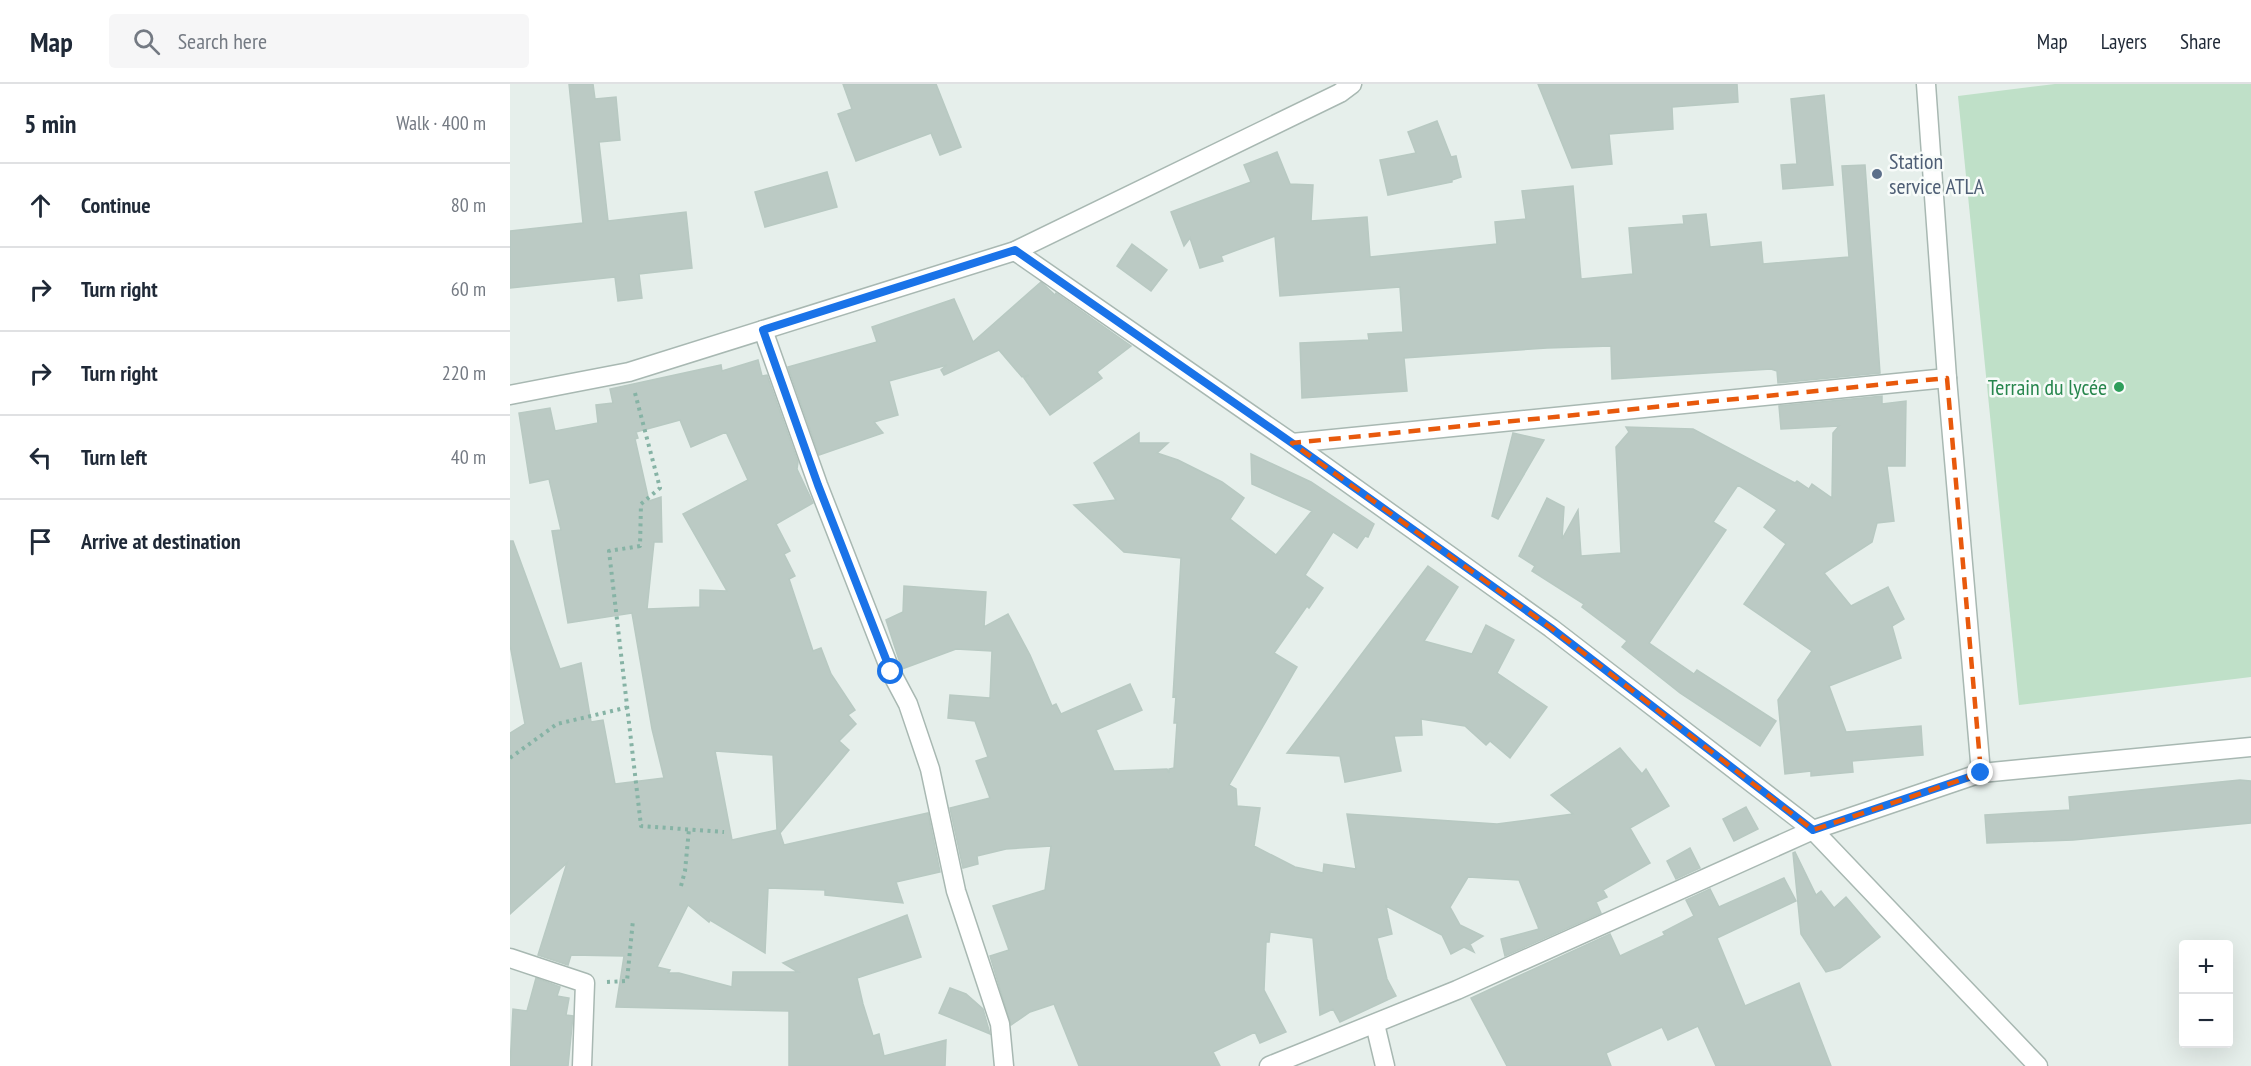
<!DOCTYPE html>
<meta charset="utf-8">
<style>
body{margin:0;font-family:"PT Sans Narrow",sans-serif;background:#f6f6f7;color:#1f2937}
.controls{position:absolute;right:18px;bottom:18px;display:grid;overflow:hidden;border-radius:6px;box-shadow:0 6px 24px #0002}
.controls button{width:54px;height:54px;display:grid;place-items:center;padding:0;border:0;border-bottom:2px solid #e0e1e3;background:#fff;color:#1f2937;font:30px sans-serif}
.stop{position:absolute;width:18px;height:18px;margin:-14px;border:4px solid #1a73e8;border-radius:50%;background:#fff}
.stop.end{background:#1a73e8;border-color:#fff;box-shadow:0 2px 6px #0008}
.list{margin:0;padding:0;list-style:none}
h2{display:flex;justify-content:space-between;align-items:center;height:78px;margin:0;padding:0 24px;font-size:26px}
h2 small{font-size:20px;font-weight:400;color:#747a83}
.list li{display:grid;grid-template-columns:39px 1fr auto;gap:18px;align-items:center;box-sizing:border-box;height:84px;padding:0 24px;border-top:2px solid #e0e1e3}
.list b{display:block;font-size:22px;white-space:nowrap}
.list em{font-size:20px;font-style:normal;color:#747a83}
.icon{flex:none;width:33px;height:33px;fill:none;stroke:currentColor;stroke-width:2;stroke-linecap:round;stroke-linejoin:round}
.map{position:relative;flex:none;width:1741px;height:982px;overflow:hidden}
header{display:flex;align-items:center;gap:36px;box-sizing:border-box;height:84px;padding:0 30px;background:#fff;border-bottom:2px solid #e0e1e3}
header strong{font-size:28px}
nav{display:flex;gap:33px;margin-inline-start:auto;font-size:21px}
.search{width:420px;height:54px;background:#f6f6f7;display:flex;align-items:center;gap:15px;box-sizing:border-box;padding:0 21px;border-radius:6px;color:#747a83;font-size:22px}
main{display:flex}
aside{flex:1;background:#fff}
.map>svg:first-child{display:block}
.green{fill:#bfe0c8}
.building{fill:#bbcac4;stroke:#b8c9c2;stroke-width:1.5;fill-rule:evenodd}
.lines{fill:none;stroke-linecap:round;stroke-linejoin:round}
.minor-casing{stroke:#a8b8b2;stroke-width:21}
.path{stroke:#86b3a5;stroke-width:4;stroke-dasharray:3 4.5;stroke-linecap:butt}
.minor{stroke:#fff;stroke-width:18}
.route{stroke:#1a73e8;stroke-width:8}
.marked{fill:none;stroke:#e8590c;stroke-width:4.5;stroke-dasharray:12 8;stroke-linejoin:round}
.service-dot{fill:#5c6f8a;stroke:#f7fbf9;stroke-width:2}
.leisure-dot{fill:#2e9e5b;stroke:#f7fbf9;stroke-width:2}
.labels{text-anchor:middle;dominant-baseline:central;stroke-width:5;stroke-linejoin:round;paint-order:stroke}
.service-label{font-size:22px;fill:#4e5e75;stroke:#f7fbf9;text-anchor:start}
.leisure-label{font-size:22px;fill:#27864d;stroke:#f7fbf9;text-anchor:end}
</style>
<header>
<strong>Map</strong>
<div class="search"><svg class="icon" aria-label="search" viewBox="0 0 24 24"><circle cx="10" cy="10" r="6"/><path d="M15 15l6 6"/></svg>Search here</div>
<nav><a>Map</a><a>Layers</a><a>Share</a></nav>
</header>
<main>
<aside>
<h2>5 min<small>Walk · 400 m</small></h2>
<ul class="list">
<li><svg class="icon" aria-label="ahead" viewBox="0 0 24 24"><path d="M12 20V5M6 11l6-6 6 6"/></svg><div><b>Continue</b></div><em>80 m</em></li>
<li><svg class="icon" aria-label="right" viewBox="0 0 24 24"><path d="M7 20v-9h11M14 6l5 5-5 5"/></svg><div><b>Turn right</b></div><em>60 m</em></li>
<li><svg class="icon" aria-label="right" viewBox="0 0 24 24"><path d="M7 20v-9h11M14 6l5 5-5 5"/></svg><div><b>Turn right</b></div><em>220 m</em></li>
<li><svg class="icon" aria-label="left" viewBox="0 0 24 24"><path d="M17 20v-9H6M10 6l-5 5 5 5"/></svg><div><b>Turn left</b></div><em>40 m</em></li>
<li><svg class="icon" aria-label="arrive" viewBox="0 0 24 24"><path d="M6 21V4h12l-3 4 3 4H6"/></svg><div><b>Arrive at destination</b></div></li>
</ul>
</aside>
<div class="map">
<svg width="1741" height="982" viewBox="0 0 1741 982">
<rect width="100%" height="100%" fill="#e6efeb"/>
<polygon class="green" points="1545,0 1741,0 1741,593 1509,621 1448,12"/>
<g class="building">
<polygon points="59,0 83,0 85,15 106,13 110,56 89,58 98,137 176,128 182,184 129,190 132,214 108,217 105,193 0,204 0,147 73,139"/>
<polygon points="333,0 426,0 451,63 430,71 421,49 346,77 328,30 342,25"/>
<polygon points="1028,0 1227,0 1228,18 1162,23 1163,45 1099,50 1102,80 1062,84"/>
<polygon points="1314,11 1323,101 1273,105 1271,81 1287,80 1281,15"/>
<polygon points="927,37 941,73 946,72 951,93 942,96 942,98 878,111 870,76 906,69 898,48"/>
<polygon points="767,68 780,100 803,101 801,137 857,133 860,173 987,160 985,138 1016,135 1012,107 1063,102 1071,195 1123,190 1119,144 1174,140 1173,132 1196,130 1200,163 1251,158 1253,180 1339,173 1332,82 1355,81 1370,289 1268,299 1267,287 1261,285 1102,295 1101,262 1037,264 894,274 897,307 792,314 790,259 859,256 858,250 893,248 890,203 770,212 765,152 711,172 713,177 690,184 680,154 674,162 661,128 741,98 734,81"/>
<polygon points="317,88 327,123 255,143 245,108"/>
<polygon points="622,160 657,186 641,207 607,182"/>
<polygon points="531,198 545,211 546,209 621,262 587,288 592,294 540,331 514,294 519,291 512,293 489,266 434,291 431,286 437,281 379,297 388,331 364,338 373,349 309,371 278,283 367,258 362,243 444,215 463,258"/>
<path d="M 248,276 L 252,292 L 257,291 L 288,378 L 287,385 L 303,419 L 266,440 L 280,467 L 274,470 L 285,492 L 279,495 L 303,567 L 311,564 L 321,590 L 345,626 L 338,631 L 346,640 L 329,657 L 339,666 L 270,749 L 274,761 L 418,729 L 430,788 L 386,798 L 393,819 L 315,811 L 315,806 L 258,804 L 255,869 L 200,836 L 199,838 L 178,821 L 147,883 L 160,886 L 158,889 L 169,889 L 222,903 L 223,888 L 288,888 L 273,879 L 397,831 L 411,873 L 347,894 L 353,920 L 363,952 L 369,950 L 374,972 L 436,956 L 435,982 L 279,982 L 279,927 L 106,923 L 114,872 L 61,871 L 58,881 L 28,871 L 57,779 L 0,830 L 0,649 L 15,640 L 0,561 L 0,457 L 3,457 L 50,585 L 71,579 L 81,638 L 93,636 L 105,700 L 154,694 L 142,645 L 122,529 L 58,539 L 42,447 L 51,446 L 39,395 L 20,399 L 9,329 L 40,324 L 45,347 L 88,339 L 86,321 L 103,319 L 100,305 L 211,281 L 212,287 ZM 170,336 L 181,363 L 216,348 L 238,396 L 173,430 L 217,507 L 190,506 L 190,523 L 137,525 L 144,458 L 152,458 L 151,413 L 139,417 L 125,355 L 128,354 L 126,348 ZM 205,667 L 263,671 L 267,746 L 222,756 Z"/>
<polygon points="1372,312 1372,320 1396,317 1395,382 1377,382 1384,437 1367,439 1362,458 1314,489 1341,522 1378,503 1394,535 1382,542 1391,574 1319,602 1336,648 1411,642 1413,671 1342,677 1343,688 1301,692 1301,687 1275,690 1268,616 1302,567 1234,520 1276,460 1254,443 1267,426 1228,401 1203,438 1216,446 1139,559 1184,590 1187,586 1266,637 1250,662 1170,609 1112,563 1117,557 1072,523 1074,520 1022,487 1025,482 1009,472 1037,414 1054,423 1052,455 1068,426 1071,472 1111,469 1106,363 1119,348 1116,343 1183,345 1285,399 1287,397 1299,405 1302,400 1322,414 1323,349 1329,342 1271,345 1269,322"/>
<polygon points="629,349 629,359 658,359 647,369 668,376 712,398 734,414 720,435 766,471 802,427 742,400 741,370 801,398 864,440 858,453 855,452 847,464 823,448 795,491 813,504 799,524 797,522 764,569 787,583 719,701 726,705 727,722 750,724 744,762 785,783 813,789 814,780 846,785 837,730 987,740 1063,730 1041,711 1110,664 1132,690 1136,685 1159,722 1120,744 1140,779 1093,806 1097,813 1086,818 1091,829 995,872 991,855 1029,845 1009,796 958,793 940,823 950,841 973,852 960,860 964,868 954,863 941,870 932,851 876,822 882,850 867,854 877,895 886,912 830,938 823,925 810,931 803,854 760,848 759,858 756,858 754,906 776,948 750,959 745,948 703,968 710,982 569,982 544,920 520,928 501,941 480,872 499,866 483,822 535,806 541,762 496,765 467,772 468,780 453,784 440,724 480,714 466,677 478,673 465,637 438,634 440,611 480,614 482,567 446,565 392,585 376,536 393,528 394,502 476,508 474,543 498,530 520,571 542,622 546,620 551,630 620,600 632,626 586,646 604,687 657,685 659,689 659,685 664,684 667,639 664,639 666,612 663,613 671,474 614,468 564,421 606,416 584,379"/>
<polygon points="1003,349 1034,356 988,435 982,432"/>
<polygon points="918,482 948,503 914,557 962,570 976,541 1004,556 987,589 1037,623 1000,674 980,657 976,661 955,642 911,635 912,651 884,652 891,687 835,698 830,672 777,669"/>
<polygon points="1730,696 1741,697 1741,739 1563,756 1477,759 1475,731 1560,726 1559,713"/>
<polygon points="1236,723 1248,745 1224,757 1213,735"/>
<polygon points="1180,764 1190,784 1166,795 1157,777"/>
<polygon points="1285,768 1306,811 1311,807 1324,824 1336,813 1370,853 1330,884 1316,888 1291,850 1283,769"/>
<polygon points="1274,794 1286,817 1207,854 1235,922 1289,899 1321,982 1206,982 1188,942 1158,956 1152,943 1096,969 1101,982 997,982 961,914 1100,850 1110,872 1155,851 1153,848 1184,832 1176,816 1200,805 1209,823"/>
<polygon points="26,894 50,903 47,912 59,914 56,931 63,932 58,982 0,982 3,925 17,927"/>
<polygon points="440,904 456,910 473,925 480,950 429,929"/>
</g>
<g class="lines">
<g class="minor-casing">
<g id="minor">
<polyline points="1416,0 1437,294 1471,689"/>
<polyline points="505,167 782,359 1041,544 1303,746 1528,982"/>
<polyline points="253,246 308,401 381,588 398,620 420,685 446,807 490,940 494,982"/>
<polyline points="0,311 119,288 505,167 830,9 842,0"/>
<polyline points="782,359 1437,294"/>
<polyline points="0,874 75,899 72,982"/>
<polyline points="865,940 875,982"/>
<polyline points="759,982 947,906 1303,746 1471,689 1741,663"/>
</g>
</g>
<g class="path">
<polyline points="125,309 150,404 131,420 130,462 99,467 131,742 214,748"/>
<polyline points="0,674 47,640 119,623"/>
<polyline points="171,802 175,787 179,745"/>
<polyline points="97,898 117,897 123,836"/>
</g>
<use href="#minor" class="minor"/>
</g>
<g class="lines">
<polyline class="route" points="381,588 308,401 253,246 505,166 782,359 1041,544 1303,746 1471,689"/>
</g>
<path class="marked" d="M 1437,294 L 1471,689 L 1303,746 L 1041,544 L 782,359 Z"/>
<circle class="service-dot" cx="1367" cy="90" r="6"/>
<circle class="leisure-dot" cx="1609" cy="303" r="6"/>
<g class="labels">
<g class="service-label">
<text x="1379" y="77">Station<tspan x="1379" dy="25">service ATLA</tspan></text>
</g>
<g class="leisure-label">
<text x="1597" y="303">Terrain du lycée</text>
</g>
</g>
</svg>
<div class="controls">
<button>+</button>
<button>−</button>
</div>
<div class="stop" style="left:381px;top:588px"></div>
<div class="stop end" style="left:1471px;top:689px"></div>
</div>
</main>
